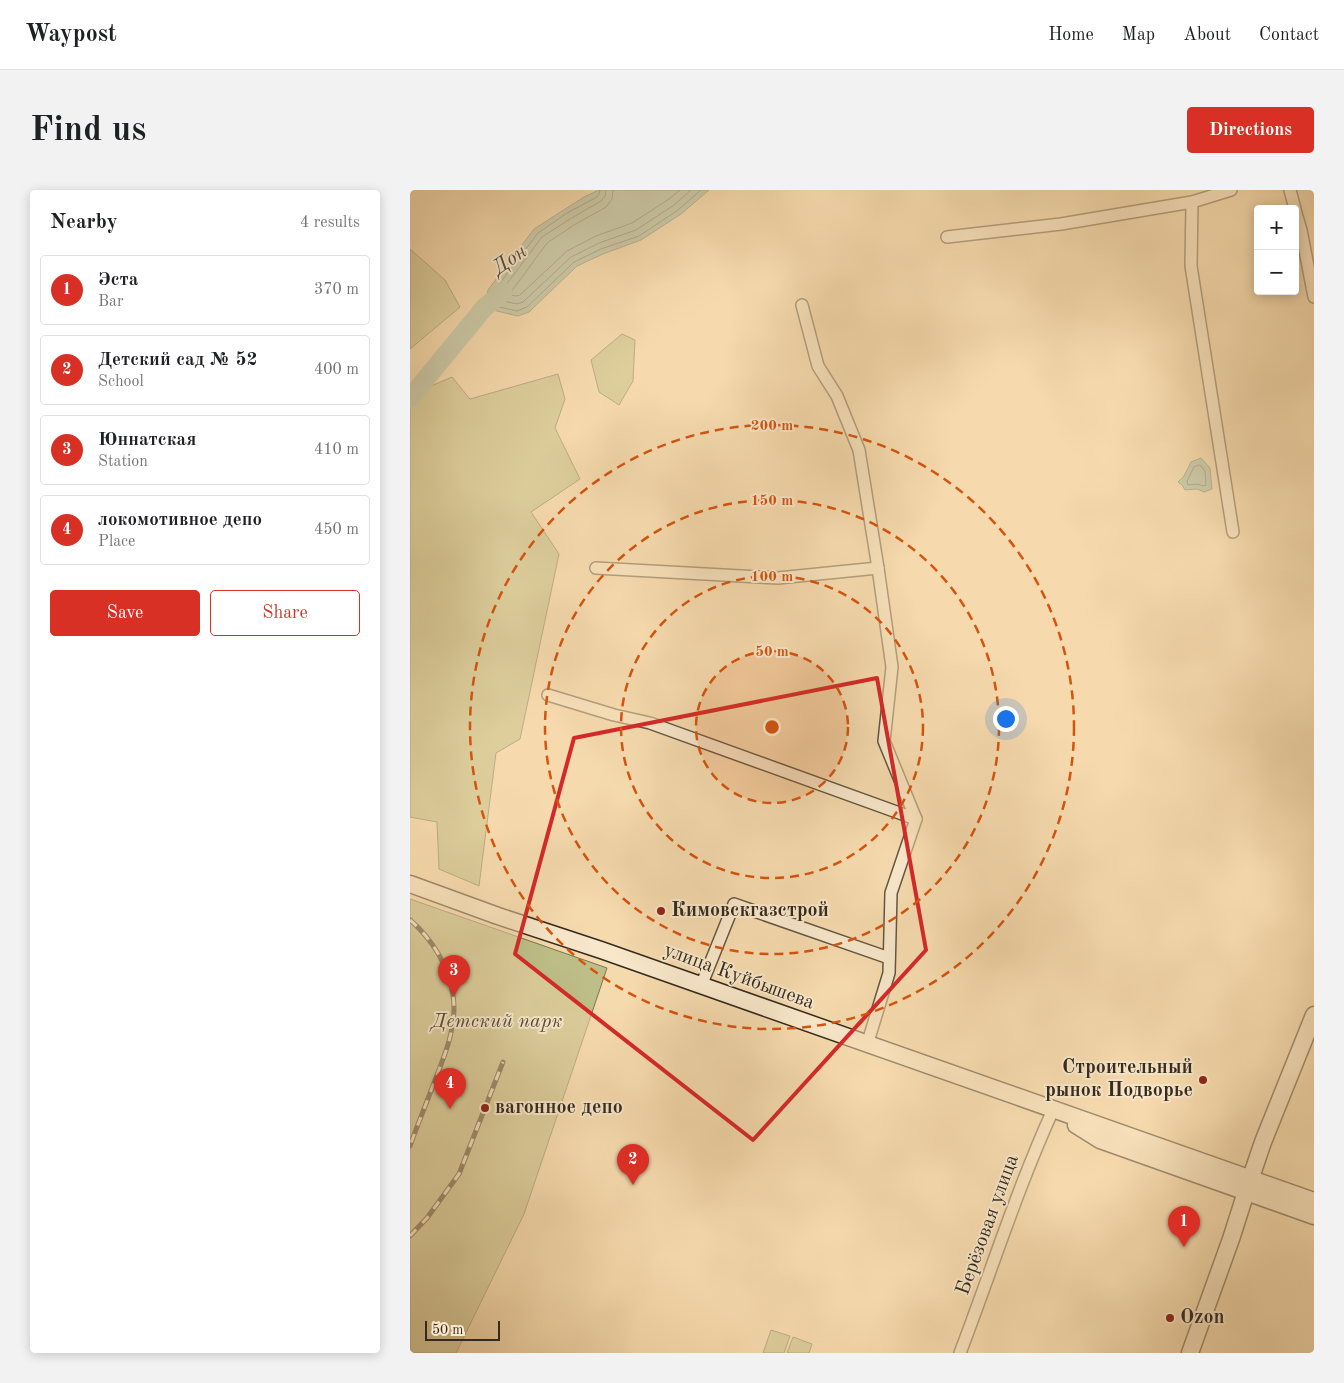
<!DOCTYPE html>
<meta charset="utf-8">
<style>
body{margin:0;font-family:"Old Standard TT",serif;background:#f2f2f2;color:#202124}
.controls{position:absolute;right:15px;top:15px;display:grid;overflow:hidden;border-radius:5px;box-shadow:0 2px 12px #0003}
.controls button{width:45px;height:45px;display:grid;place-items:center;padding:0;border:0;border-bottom:1px solid #e0e0e0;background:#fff;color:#202124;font:25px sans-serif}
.scale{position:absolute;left:15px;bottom:12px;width:75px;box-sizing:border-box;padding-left:5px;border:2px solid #342a1e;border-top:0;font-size:14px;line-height:18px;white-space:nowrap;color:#342a1e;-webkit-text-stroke:4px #f8e7ca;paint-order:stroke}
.you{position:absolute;left:595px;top:528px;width:18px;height:18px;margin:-12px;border:4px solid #fff;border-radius:50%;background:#1a73e8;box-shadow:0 0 0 8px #1a73e833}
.badge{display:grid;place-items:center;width:32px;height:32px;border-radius:50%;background:#d93025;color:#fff;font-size:16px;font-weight:700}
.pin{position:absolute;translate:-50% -41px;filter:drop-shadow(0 1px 2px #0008)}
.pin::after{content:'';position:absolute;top:26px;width:18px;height:15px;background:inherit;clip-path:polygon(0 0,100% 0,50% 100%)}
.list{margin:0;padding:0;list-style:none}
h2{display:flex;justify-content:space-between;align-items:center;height:65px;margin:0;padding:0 20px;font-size:21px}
h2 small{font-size:16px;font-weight:400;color:#757577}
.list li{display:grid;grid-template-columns:32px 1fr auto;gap:15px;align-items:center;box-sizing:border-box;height:70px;margin:0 10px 10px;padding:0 10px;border:1px solid #e0e0e0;border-radius:5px}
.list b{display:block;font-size:19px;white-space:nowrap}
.list p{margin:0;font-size:16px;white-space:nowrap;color:#757577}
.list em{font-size:16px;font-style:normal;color:#757577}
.actions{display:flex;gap:10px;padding:15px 20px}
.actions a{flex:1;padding:11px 0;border:1px solid #d93025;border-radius:5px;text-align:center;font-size:18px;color:#d93025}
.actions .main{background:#d93025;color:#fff}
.map{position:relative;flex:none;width:904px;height:1163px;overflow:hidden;border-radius:5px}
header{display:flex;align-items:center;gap:30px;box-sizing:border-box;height:70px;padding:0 25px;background:#fff;border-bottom:1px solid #e0e0e0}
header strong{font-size:24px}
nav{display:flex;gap:28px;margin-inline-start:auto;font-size:18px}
.intro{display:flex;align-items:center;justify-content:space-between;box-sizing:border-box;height:120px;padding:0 30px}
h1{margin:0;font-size:35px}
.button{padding:12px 22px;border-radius:5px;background:#d93025;color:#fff;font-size:18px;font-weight:700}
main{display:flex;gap:30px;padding:0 30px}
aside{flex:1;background:#fff;border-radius:5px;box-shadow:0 2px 12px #0003}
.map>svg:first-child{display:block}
.green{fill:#bebf88;stroke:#797453}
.water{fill:#9dbba6;stroke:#738170}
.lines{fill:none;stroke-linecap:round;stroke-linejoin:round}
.shore{stroke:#687262;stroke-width:1}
.river{stroke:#9dbba6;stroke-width:19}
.street-casing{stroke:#645642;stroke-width:14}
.secondary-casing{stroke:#342a1e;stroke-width:19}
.street{stroke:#f8e7ca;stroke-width:11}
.secondary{stroke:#f8e7ca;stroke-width:16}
.rail-casing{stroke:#342a1e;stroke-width:5}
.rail{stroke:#f8e7ca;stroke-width:3;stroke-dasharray:9;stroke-linecap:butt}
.marked{fill:none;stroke:#d62828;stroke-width:4;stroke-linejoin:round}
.ring{fill:none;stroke:#d6540e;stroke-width:2.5;stroke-dasharray:9 6}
.poi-dot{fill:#8f2418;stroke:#f8e7ca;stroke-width:2}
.labels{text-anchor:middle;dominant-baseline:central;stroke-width:4;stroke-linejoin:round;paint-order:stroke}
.poi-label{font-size:20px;font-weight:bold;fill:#342a1e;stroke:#f8e7ca;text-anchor:start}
.street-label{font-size:20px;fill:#342a1e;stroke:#f8e7ca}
.park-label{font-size:20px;font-style:italic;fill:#564f38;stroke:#f8e7ca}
.water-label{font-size:21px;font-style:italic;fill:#4e4e40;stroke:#f8e7ca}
.centre{fill:#d6540e;stroke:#f8e7ca;stroke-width:2.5}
.ring-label{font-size:15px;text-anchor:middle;font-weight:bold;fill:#d6540e;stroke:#f8e7ca;stroke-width:4;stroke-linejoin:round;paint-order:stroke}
</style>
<header>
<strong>Waypost</strong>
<nav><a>Home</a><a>Map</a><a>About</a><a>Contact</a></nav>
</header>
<div class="intro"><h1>Find us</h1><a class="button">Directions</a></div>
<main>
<aside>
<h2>Nearby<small>4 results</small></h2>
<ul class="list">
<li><span class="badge">1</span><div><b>Эста</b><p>Bar</p></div><em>370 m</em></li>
<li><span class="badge">2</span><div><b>Детский сад № 52</b><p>School</p></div><em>400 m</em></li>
<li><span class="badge">3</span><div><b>Юннатская</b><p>Station</p></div><em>410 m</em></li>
<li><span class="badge">4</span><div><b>локомотивное депо</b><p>Place</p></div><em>450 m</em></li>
</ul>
<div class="actions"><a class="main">Save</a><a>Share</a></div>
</aside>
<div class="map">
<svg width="904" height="1163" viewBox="0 0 904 1163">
<rect width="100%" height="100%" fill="#f5daad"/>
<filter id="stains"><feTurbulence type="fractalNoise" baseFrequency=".004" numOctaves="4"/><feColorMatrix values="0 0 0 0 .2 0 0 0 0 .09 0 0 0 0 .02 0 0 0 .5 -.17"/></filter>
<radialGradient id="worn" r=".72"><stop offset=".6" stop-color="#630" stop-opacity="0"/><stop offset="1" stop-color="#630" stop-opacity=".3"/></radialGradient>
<g class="green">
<polygon points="0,59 35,90 50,117 0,159"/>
<polygon points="212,144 225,150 223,191 209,215 189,202 181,170"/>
<polygon points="148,184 155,209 145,238 170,289 121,322 149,364 110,549 86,563 69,696 29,679 27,632 0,627 0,205 42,187 60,209"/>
<polygon points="0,709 197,778 114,1024 46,1163 0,1163"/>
<polygon points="361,1140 380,1146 374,1163 353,1163"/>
<polygon points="383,1147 402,1154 399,1163 377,1163"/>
</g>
<g class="water">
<polygon points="189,0 299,0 271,24 231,50 193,64 167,76 119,122 108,126 74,118 78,100 124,39 174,7"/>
<polygon points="791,268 800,278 802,299 794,302 787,299 775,300 772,295 768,292 774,286 781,272"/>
</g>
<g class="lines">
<g class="shore">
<polyline points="190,0 189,4 187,7 157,23 128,43 83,102 80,112 81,115 107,121 117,117 164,72 191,59 229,46 268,20 291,0"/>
<polyline points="196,0 195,6 191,11 160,29 132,47 89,104 89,110 107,114 113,112 161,67 189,53 226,40 264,15 281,0"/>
<polyline points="203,0 202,9 196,17 164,35 137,53 101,102 101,105 106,106 110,105 157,61 186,46 222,33 259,9 270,0"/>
<polygon points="790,275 795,281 796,295 793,296 787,294 778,295 777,291 784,277"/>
</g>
<polyline class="river" points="0,208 74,118 93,102"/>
<g class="street-casing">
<g id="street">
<polyline points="880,0 885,19"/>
<polyline points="782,12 781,76 823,342"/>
<polyline points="885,20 891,40 904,107"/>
<polyline points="537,47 651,34 782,12 821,0"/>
<polyline points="392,115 408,176 427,206 449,260 468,378 482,477 474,551 506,629 481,703 479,783 457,855"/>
<polyline points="186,378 368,388 468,378"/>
<polyline points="138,505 204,525 240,533 506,629"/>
<polyline points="291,796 324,714 479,768"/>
<path d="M 550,1163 C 581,1082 607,999 643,920"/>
</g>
</g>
<g class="secondary-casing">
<g id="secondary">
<polyline points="0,694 88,726 191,760 904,1011"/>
<polyline points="666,935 690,950 904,1026"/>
<polyline points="780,1163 821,1049 836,1002 853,952 904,825"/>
</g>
</g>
<use href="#street" class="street"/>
<use href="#secondary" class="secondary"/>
<g class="rail-casing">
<g id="rail">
<path d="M 0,730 C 22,749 39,776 43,805 C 48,837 33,869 22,898 C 15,917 7,936 0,956"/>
<polyline points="0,1046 17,1028 49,984 93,872"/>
</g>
</g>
<use href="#rail" class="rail"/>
</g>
<path d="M0 0H904V1163H0ZM 467,488 L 516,760 L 343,950 L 105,764 L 164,548 Z" fill="#f5daad" fill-opacity=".55" fill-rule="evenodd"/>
<path class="marked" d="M 467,488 L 516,760 L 343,950 L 105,764 L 164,548 Z"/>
<circle cx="362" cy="537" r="76" fill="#d6540e" fill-opacity=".12"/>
<g class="ring">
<circle cx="362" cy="537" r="76"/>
<circle cx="362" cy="537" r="151"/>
<circle cx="362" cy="537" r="227"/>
<circle cx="362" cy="537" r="302"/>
</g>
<g class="poi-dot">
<circle cx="251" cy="721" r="5"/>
<circle cx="793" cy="890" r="5"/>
<circle cx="75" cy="918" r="5"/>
<circle cx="760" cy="1128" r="5"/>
</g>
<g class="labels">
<g class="poi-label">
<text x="261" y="721">Кимовскгазстрой</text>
<text x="783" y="878" text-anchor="end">Строительный<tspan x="783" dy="23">рынок Подворье</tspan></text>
<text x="85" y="918">вагонное депо</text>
<text x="770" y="1128">Ozon</text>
</g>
<g class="street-label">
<text transform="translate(329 787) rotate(20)">улица Куйбышева</text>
<text transform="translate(578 1035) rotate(-70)">Берёзовая улица</text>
</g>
<g class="park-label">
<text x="87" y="832">Детский парк</text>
</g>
<g class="water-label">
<text transform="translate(100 70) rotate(-35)">Дон</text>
</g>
</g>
<circle cx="362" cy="537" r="8" class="centre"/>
<g class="ring-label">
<text x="362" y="240">200 m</text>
<text x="362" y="315">150 m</text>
<text x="362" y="391">100 m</text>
<text x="362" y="466">50 m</text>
</g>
<rect width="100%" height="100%" filter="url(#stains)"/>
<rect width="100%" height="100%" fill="url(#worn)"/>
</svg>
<div class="controls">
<button>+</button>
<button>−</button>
</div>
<div class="scale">50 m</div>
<div class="you"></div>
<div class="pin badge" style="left:774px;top:1057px">1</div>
<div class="pin badge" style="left:223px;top:995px">2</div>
<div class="pin badge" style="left:44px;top:806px">3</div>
<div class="pin badge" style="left:40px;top:919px">4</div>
</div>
</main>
